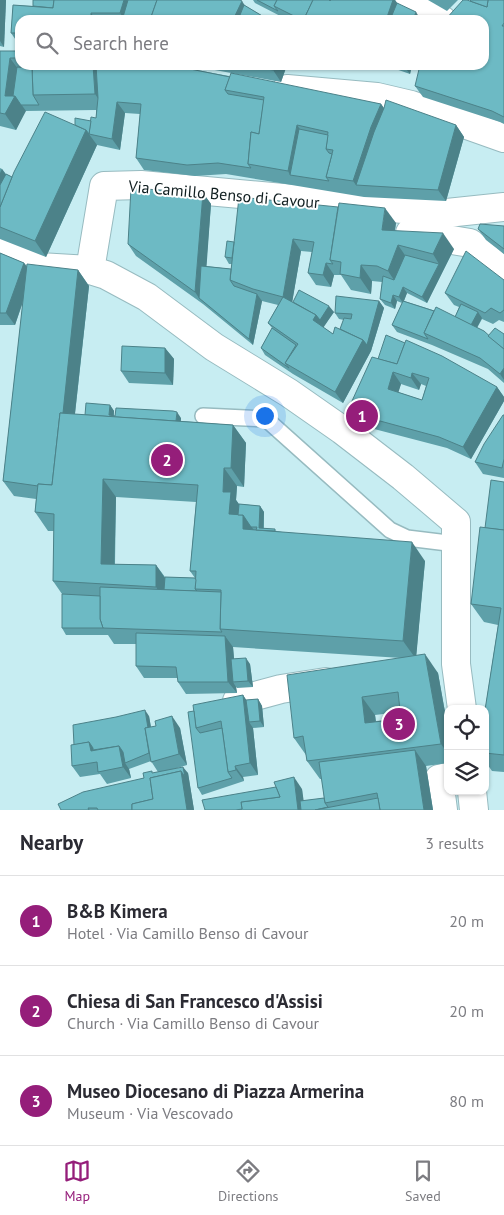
<!DOCTYPE html>
<meta charset="utf-8">
<style>
body{margin:0;font-family:"PT Sans",sans-serif;background:#f2f2f3;color:#2b2b33}
.controls{position:absolute;right:15px;bottom:15px;display:grid;overflow:hidden;border-radius:10px;box-shadow:0 1px 4px #0004}
.controls button{width:45px;height:45px;display:grid;place-items:center;padding:0;border:0;border-bottom:1px solid #e1e1e2;background:#fff;color:#2b2b33;font:25px sans-serif}
.you{position:absolute;left:264px;top:415px;width:18px;height:18px;margin:-12px;border:4px solid #fff;border-radius:50%;background:#1a73e8;box-shadow:0 0 0 8px #1a73e833}
.badge{display:grid;place-items:center;width:32px;height:32px;border-radius:50%;background:#951e7a;color:#fff;font-size:16px;font-weight:700}
.pin{position:absolute;translate:-50% -50%;border:2px solid #fff;box-shadow:0 1px 5px #0006}
.list{margin:0;padding:0;list-style:none}
h2{display:flex;justify-content:space-between;align-items:center;height:65px;margin:0;padding:0 20px;font-size:21px}
h2 small{font-size:16px;font-weight:400;color:#7c7c81}
.list li{display:grid;grid-template-columns:32px 1fr auto;gap:15px;align-items:center;box-sizing:border-box;height:90px;padding:0 20px;border-top:1px solid #e1e1e2}
.list b{display:block;font-size:19px;white-space:nowrap}
.list p{margin:0;font-size:16px;white-space:nowrap;color:#7c7c81}
.list em{font-size:16px;font-style:normal;color:#7c7c81}
.icon{flex:none;width:28px;height:28px;fill:none;stroke:currentColor;stroke-width:2;stroke-linecap:round;stroke-linejoin:round}
.map{position:relative;flex:none;width:504px;height:810px;overflow:hidden}
.search{position:absolute;background:#fff;box-shadow:0 1px 4px #0004;left:15px;right:15px;top:15px;height:55px;display:flex;align-items:center;gap:12px;box-sizing:border-box;padding:0 18px;border-radius:15px;color:#7c7c81;font-size:19px}
.sheet{height:335px;background:#fff}
nav{display:flex;justify-content:space-around;align-items:center;box-sizing:border-box;height:70px;border-top:1px solid #e1e1e2;background:#fff;font-size:14px;color:#7c7c81}
nav a{display:grid;justify-items:center;gap:2px}
nav .on{color:#951e7a}
.map>svg:first-child{display:block}
.lines{fill:none;stroke-linecap:round;stroke-linejoin:round}
.lane-casing{stroke:#97bbc0;stroke-width:18}
.street-casing{stroke:#97bbc0;stroke-width:30}
.lane{stroke:#fff;stroke-width:15}
.street{stroke:#fff;stroke-width:28}
.wall{fill:#5ea0a9;fill-rule:evenodd}
.shaded-wall{fill:#4c8289}
.building{fill:#6dbac4;stroke:#4c8289;fill-rule:evenodd}
.labels{text-anchor:middle;dominant-baseline:central;stroke-width:4;stroke-linejoin:round;paint-order:stroke}
.street-label{font-size:16px;fill:#101e20;stroke:#fff}
</style>
<div class="map">
<svg width="504" height="810" viewBox="0 0 504 810">
<rect width="100%" height="100%" fill="#c7edf2"/>
<g class="lines">
<g class="lane-casing">
<polyline id="lane" points="203,416 266,419 390,530 407,538 456,544"/>
</g>
<g class="street-casing">
<g id="street">
<polyline points="409,0 442,20"/>
<polyline points="287,89 377,97 411,105 504,138"/>
<polyline points="410,233 470,243 504,273"/>
<polyline points="0,252 39,267 90,270"/>
<polyline points="237,701 281,689 326,682"/>
<polyline points="462,709 456,664 456,522 403,477 342,430 289,393 214,347 147,297 106,275 90,270 104,186 141,185 447,213 504,207"/>
<polyline points="472,791 474,810"/>
<polyline points="443,810 439,779 448,777"/>
</g>
</g>
<use href="#lane" class="lane"/>
<use href="#street" class="street"/>
</g>
<g class="wall">
<polygon points="0,0 6,0 4,47 0,46"/>
<polygon points="33,0 240,0 244,5 269,20 20,20 20,46 11,33 13,5 33,6"/>
<polygon points="253,0 395,0 397,3 421,20 288,20 255,3"/>
<polygon points="428,0 458,0 447,11"/>
<polygon points="504,0 504,124 500,122 423,97 415,86 484,65 470,1"/>
<polygon points="0,51 20,51 20,65 170,65 381,104 384,108 456,125 464,137 446,201 364,197 226,174 195,176 144,170 136,158 140,114 125,113 120,150 97,145 46,257 0,239 0,168 2,169 6,174 12,177 75,125 91,121 96,118 96,110 25,111 16,130 0,126"/>
<polygon points="187,65 287,65 281,82"/>
<polygon points="384,65 412,65 410,74"/>
<polygon points="203,193 211,204 206,266 231,269 232,264 229,264 225,257 234,242 396,223 395,231 454,249 427,303 407,293 404,301 455,317 459,307 454,305 445,293 504,280 504,322 499,320 493,324 482,319 477,328 488,336 504,334 504,383 488,369 432,345 397,332 392,325 402,303 397,301 395,309 385,305 380,299 382,282 372,281 371,294 351,290 341,275 334,275 331,287 316,285 308,273 312,252 301,251 292,302 334,312 323,327 333,334 340,329 344,320 339,319 335,313 379,301 384,308 371,351 343,403 293,374 265,355 261,348 272,328 268,323 278,305 262,301 253,345 203,304 136,256 128,244"/>
<polygon points="504,226 504,254 486,240 478,229"/>
<path d="M 0,253 L 24,263 L 27,266 L 78,270 L 89,286 L 75,414 L 85,415 L 110,405 L 114,411 L 114,416 L 181,418 L 181,421 L 233,425 L 246,443 L 244,487 L 237,486 L 236,500 L 239,504 L 260,506 L 264,512 L 264,528 L 277,531 L 425,561 L 416,656 L 438,673 L 448,729 L 448,763 L 426,766 L 433,810 L 205,810 L 302,789 L 303,801 L 324,798 L 322,779 L 320,779 L 307,761 L 306,755 L 294,738 L 401,658 L 233,647 L 234,659 L 250,664 L 253,687 L 237,688 L 236,687 L 237,693 L 186,694 L 178,682 L 178,678 L 144,678 L 136,666 L 136,644 L 114,644 L 108,635 L 66,635 L 62,628 L 62,594 L 53,581 L 54,531 L 48,531 L 35,512 L 36,499 L 14,496 L 3,481 L 23,302 L 15,325 L 0,325 ZM 116,497 L 196,502 L 190,571 L 195,578 L 165,577 L 156,565 L 115,564 ZM 400,712 L 401,719 L 376,721 L 375,715 Z"/>
<polygon points="165,348 174,359 173,385 129,383 121,371"/>
<path d="M 378,359 L 497,387 L 504,397 L 504,401 L 471,459 L 447,448 L 355,424 L 347,412 ZM 401,384 L 419,390 L 421,384 L 426,386 L 422,400 L 398,392 Z"/>
<polygon points="504,415 504,478 483,474 475,462"/>
<polygon points="504,482 504,772 492,771 485,761 485,710 498,625 484,622 471,604 485,528"/>
<polygon points="243,695 246,700 258,699 262,706 264,727 253,728 258,775 243,777 244,781 202,795 198,788 194,711"/>
<polygon points="149,716 151,727 180,728 187,765 174,769 188,773 194,810 61,810 144,778 153,773 158,772 151,761 129,769 131,778 107,784 100,774 80,777 72,766 74,745"/>
</g>
<g class="shaded-wall">
<polygon points="0,0 6,0 4,47 0,41"/>
<polygon points="124,0 140,0 125,20 120,13"/>
<polygon points="393,0 395,0 405,14 403,20 386,20"/>
<polygon points="242,1 252,17 251,20 233,20"/>
<polygon points="416,12 421,20 413,20"/>
<polygon points="91,13 96,20 91,20"/>
<polygon points="10,58 21,73 18,100 26,111 16,130 5,114 5,96"/>
<polygon points="93,65 103,65 106,110 95,94"/>
<polygon points="259,65 287,65 281,82 273,70 261,68"/>
<polygon points="403,65 412,65 410,74"/>
<polygon points="117,102 125,113 120,150 112,139"/>
<polygon points="381,104 392,120 356,185 353,181 371,127"/>
<polygon points="297,125 308,141 290,175 288,171"/>
<polygon points="456,125 464,137 446,201 438,190"/>
<polygon points="86,130 97,145 46,257 35,241"/>
<polygon points="2,169 10,181 0,198 0,173"/>
<polygon points="203,193 211,204 204,302 199,298 203,304 195,292"/>
<polygon points="385,208 396,223 392,246 382,230"/>
<polygon points="443,233 454,249 427,303 422,297 439,264 433,254"/>
<polygon points="293,239 301,251 291,309 283,297"/>
<polygon points="398,245 409,261 398,286 388,271"/>
<polygon points="24,263 32,274 15,325 6,313"/>
<polygon points="326,263 334,275 331,287 323,275"/>
<polygon points="361,265 372,281 371,294 360,278"/>
<polygon points="78,270 89,286 65,503 54,488"/>
<polygon points="403,287 407,293 403,303 399,297"/>
<polygon points="257,294 262,301 253,345 249,339"/>
<polygon points="393,295 397,301 395,309 391,303"/>
<polygon points="379,301 384,308 371,351 343,403 335,392"/>
<polygon points="329,306 334,312 321,331 313,320 316,315"/>
<polygon points="478,312 482,318 474,333 470,327"/>
<polygon points="165,348 174,359 173,385 165,373"/>
<polygon points="504,368 504,380 500,374"/>
<polygon points="393,372 401,384 396,400 388,389"/>
<polygon points="412,373 421,384 419,390 411,378"/>
<polygon points="497,387 504,397 504,401 471,459 463,447"/>
<polygon points="110,405 114,411 113,421 109,415"/>
<polygon points="177,412 181,418 179,439 175,432"/>
<polygon points="233,425 246,443 244,487 231,468"/>
<polygon points="224,468 237,486 236,500 243,510 243,515 256,533 242,532 229,514 223,492"/>
<polygon points="103,479 116,497 114,582 101,564"/>
<polygon points="260,506 264,512 263,534 259,528"/>
<polygon points="412,542 425,561 416,659 403,641"/>
<polygon points="156,565 169,584 164,599 156,587"/>
<polygon points="225,636 233,647 236,682 233,682 236,687 237,693 228,682"/>
<polygon points="425,654 438,673 448,729 448,754 441,744"/>
<polygon points="246,658 250,664 253,687 248,681"/>
<polygon points="243,695 251,707 249,722 253,728 258,775 250,763"/>
<polygon points="362,697 375,715 378,741 365,723"/>
<polygon points="258,699 262,706 264,727 260,721"/>
<polygon points="145,710 149,716 156,758 152,752"/>
<polygon points="172,716 180,728 187,765 179,754"/>
<polygon points="89,742 98,756 91,751"/>
<polygon points="119,746 127,758 125,763 129,769 131,778 123,767"/>
<polygon points="415,750 426,766 433,810 424,810"/>
<polygon points="235,766 243,777 244,781 236,770"/>
<polygon points="183,767 188,773 194,810 187,810 181,771"/>
<polygon points="294,777 302,789 305,810 298,810"/>
</g>
<g class="building">
<polygon points="33,0 54,0 53,8 33,6"/>
<polygon points="54,0 124,0 120,13 91,13 91,20 20,20 20,33 11,33 13,5 53,8"/>
<polygon points="128,0 157,0 150,20 94,20 94,17 123,17"/>
<polygon points="157,0 240,0 242,1 233,20 150,20"/>
<polygon points="257,0 277,0 274,6 278,11"/>
<polygon points="277,0 313,0 304,19 305,20 302,20 274,6"/>
<polygon points="313,0 329,0 330,1 331,0 393,0 386,20 306,20 304,19"/>
<polygon points="463,0 467,0 487,7 488,0 504,0 504,23 502,26 504,26 504,117 492,111 415,86 420,65 484,65 484,20 445,20"/>
<polygon points="471,0 488,0 487,7 470,1"/>
<polygon points="397,3 416,12 413,20 390,20"/>
<polygon points="244,5 269,20 238,20"/>
<polygon points="0,51 20,51 20,58 10,58 5,96 15,96 5,114 0,113"/>
<polygon points="32,65 93,65 95,94 33,95"/>
<polygon points="96,65 170,65 230,77 225,90 228,94 264,100 259,134 251,132 248,164 251,168 218,163 187,165 136,158 141,104 117,102 112,139 89,134 91,117 96,118 98,98"/>
<polygon points="263,65 275,65 273,70 261,68"/>
<polygon points="17,67 32,68 33,95 39,105 21,105 15,96 13,96"/>
<polygon points="231,73 381,104 371,127 353,181 326,177 333,150 326,149 328,132 297,125 288,171 248,164 251,132 259,134 264,97 225,90"/>
<polygon points="386,100 456,125 438,190 356,185 374,132 384,108"/>
<polygon points="45,112 86,130 35,241 0,227 0,207 14,172"/>
<polygon points="75,118 91,121 89,134 86,130 75,125"/>
<polygon points="299,129 328,135 326,149 329,153 332,154 326,177 329,181 290,175"/>
<polygon points="6,174 12,177 0,207 0,185"/>
<polygon points="131,188 203,193 195,292 128,244"/>
<polygon points="239,197 338,207 330,260 333,264 326,263 323,275 308,273 314,242 293,239 283,297 253,289 230,280"/>
<polygon points="339,203 385,208 382,230 443,233 433,254 398,245 388,271 377,266 361,265 360,278 340,274 341,262 330,260"/>
<polygon points="480,224 504,226 504,249 478,229"/>
<polygon points="227,241 234,242 232,258 225,257"/>
<polygon points="466,251 504,280 504,310 500,313 491,308 485,313 445,293"/>
<polygon points="0,253 24,263 6,313 0,313"/>
<polygon points="405,255 439,264 422,297 403,287 399,297 393,295 391,303 380,299 383,276 394,280"/>
<polygon points="27,264 78,270 63,413 60,413 52,485 38,484 38,486 3,481"/>
<polygon points="201,266 231,269 230,280 234,286 257,294 249,339 199,298"/>
<polygon points="299,290 329,306 320,320 316,315 293,302"/>
<polygon points="336,296 379,301 367,345 363,340 340,329 344,318 351,319 352,314 335,313"/>
<polygon points="283,297 316,315 313,320 333,334 335,327 363,340 335,392 285,363 298,344 268,323"/>
<polygon points="403,301 434,311 424,333 428,339 392,325"/>
<polygon points="461,304 478,312 471,325 455,317"/>
<polygon points="436,307 484,331 504,349 504,368 500,374 480,358 424,333"/>
<polygon points="272,328 296,345 285,363 289,368 261,348"/>
<polygon points="495,328 504,334 504,349 488,336"/>
<polygon points="386,335 405,343 397,364 378,359"/>
<path d="M 406,340 L 442,356 L 497,387 L 463,447 L 439,437 L 347,412 L 372,357 L 397,364 ZM 393,372 L 411,378 L 412,373 L 429,378 L 422,400 L 388,389 Z"/>
<polygon points="122,346 165,348 165,373 121,371"/>
<polygon points="86,403 110,405 109,415 115,416 116,408 173,411 177,412 176,421 85,415"/>
<polygon points="60,413 233,425 231,468 224,468 223,492 231,492 229,514 243,515 243,529 412,542 403,641 220,629 221,590 195,589 196,571 190,571 198,485 103,479 101,564 156,565 156,587 53,581 54,514 35,512 38,484 52,485"/>
<polygon points="503,415 504,415 504,459 502,468 475,462 484,444"/>
<polygon points="491,480 504,482 504,530 485,528"/>
<polygon points="239,504 260,506 259,528 275,529 275,531 256,530 257,527 251,527 243,515 238,515"/>
<polygon points="480,527 504,530 504,755 485,753 485,710 501,608 471,604"/>
<polygon points="165,577 195,578 196,580 195,589 197,591 164,590"/>
<polygon points="100,587 221,592 220,629 222,632 103,628 100,619"/>
<polygon points="62,594 100,596 100,619 103,628 62,628"/>
<polygon points="136,633 225,636 228,682 178,682 176,667 136,666"/>
<path d="M 425,654 L 441,744 L 307,761 L 303,736 L 294,738 L 287,675 ZM 398,692 L 401,719 L 365,723 L 362,697 Z"/>
<polygon points="246,658 248,681 233,682 231,659"/>
<polygon points="243,695 250,763 235,766 236,770 228,772 221,721 196,728 193,705"/>
<polygon points="258,699 260,721 249,722 246,700"/>
<polygon points="145,710 148,728 145,728 149,753 125,763 123,752 119,746 93,750 93,748 89,742 74,745 73,725 116,717"/>
<polygon points="194,711 196,728 200,733 222,728 228,772 232,778 198,788 188,712"/>
<polygon points="172,716 179,754 151,762 145,728 156,726 155,721"/>
<polygon points="89,742 91,751 119,746 123,767 98,772 97,762 72,766 71,745"/>
<polygon points="415,750 424,810 380,810 377,793 325,803 319,762"/>
<polygon points="183,767 185,777 181,771 150,778 153,799 132,804 132,810 98,810 97,808 88,808 89,810 61,810 58,804 83,792 144,778 143,773 152,771 152,773"/>
<polygon points="181,771 187,810 132,810 132,804 153,799 150,778"/>
<polygon points="294,777 298,810 236,810 242,809 241,802 280,797 274,782"/>
<polygon points="276,787 280,797 241,802 242,809 236,810 205,810 202,800"/>
<polygon points="324,798 325,803 328,807 315,810 301,810 300,801"/>
<polygon points="378,798 380,810 315,810"/>
</g>
<g class="labels">
<g class="street-label">
<text transform="translate(224 194) rotate(5)">Via Camillo Benso di Cavour</text>
</g>
</g>
</svg>
<div class="controls">
<button><svg class="icon" aria-label="locate" viewBox="0 0 24 24"><circle cx="12" cy="12" r="6"/><path d="M12 2v4M12 18v4M2 12h4M18 12h4"/></svg></button>
<button><svg class="icon" aria-label="layers" viewBox="0 0 24 24"><path d="M12 4l9 5-9 5-9-5zM3 14l9 5 9-5"/></svg></button>
</div>
<div class="you"></div>
<div class="pin badge" style="left:362px;top:416px">1</div>
<div class="pin badge" style="left:167px;top:460px">2</div>
<div class="pin badge" style="left:399px;top:724px">3</div>
<div class="search"><svg class="icon" aria-label="search" viewBox="0 0 24 24"><circle cx="10" cy="10" r="6"/><path d="M15 15l6 6"/></svg>Search here</div>
</div>
<section class="sheet">
<h2>Nearby<small>3 results</small></h2>
<ul class="list">
<li><span class="badge">1</span><div><b>B&amp;B Kimera</b><p>Hotel · Via Camillo Benso di Cavour</p></div><em>20 m</em></li>
<li><span class="badge">2</span><div><b>Chiesa di San Francesco d'Assisi</b><p>Church · Via Camillo Benso di Cavour</p></div><em>20 m</em></li>
<li><span class="badge">3</span><div><b>Museo Diocesano di Piazza Armerina</b><p>Museum · Via Vescovado</p></div><em>80 m</em></li>
</ul>
</section>
<nav>
<a class="on"><svg class="icon" aria-label="map" viewBox="0 0 24 24"><path d="M3 6l6-2 6 2 6-2v14l-6 2-6-2-6 2zM9 4v14M15 6v14"/></svg>Map</a>
<a><svg class="icon" aria-label="directions" viewBox="0 0 24 24"><path d="M12 3l9 9-9 9-9-9zM9 14v-3h6M13 9l2 2-2 2"/></svg>Directions</a>
<a><svg class="icon" aria-label="saved" viewBox="0 0 24 24"><path d="M7 4h10v16l-5-4-5 4z"/></svg>Saved</a>
</nav>
